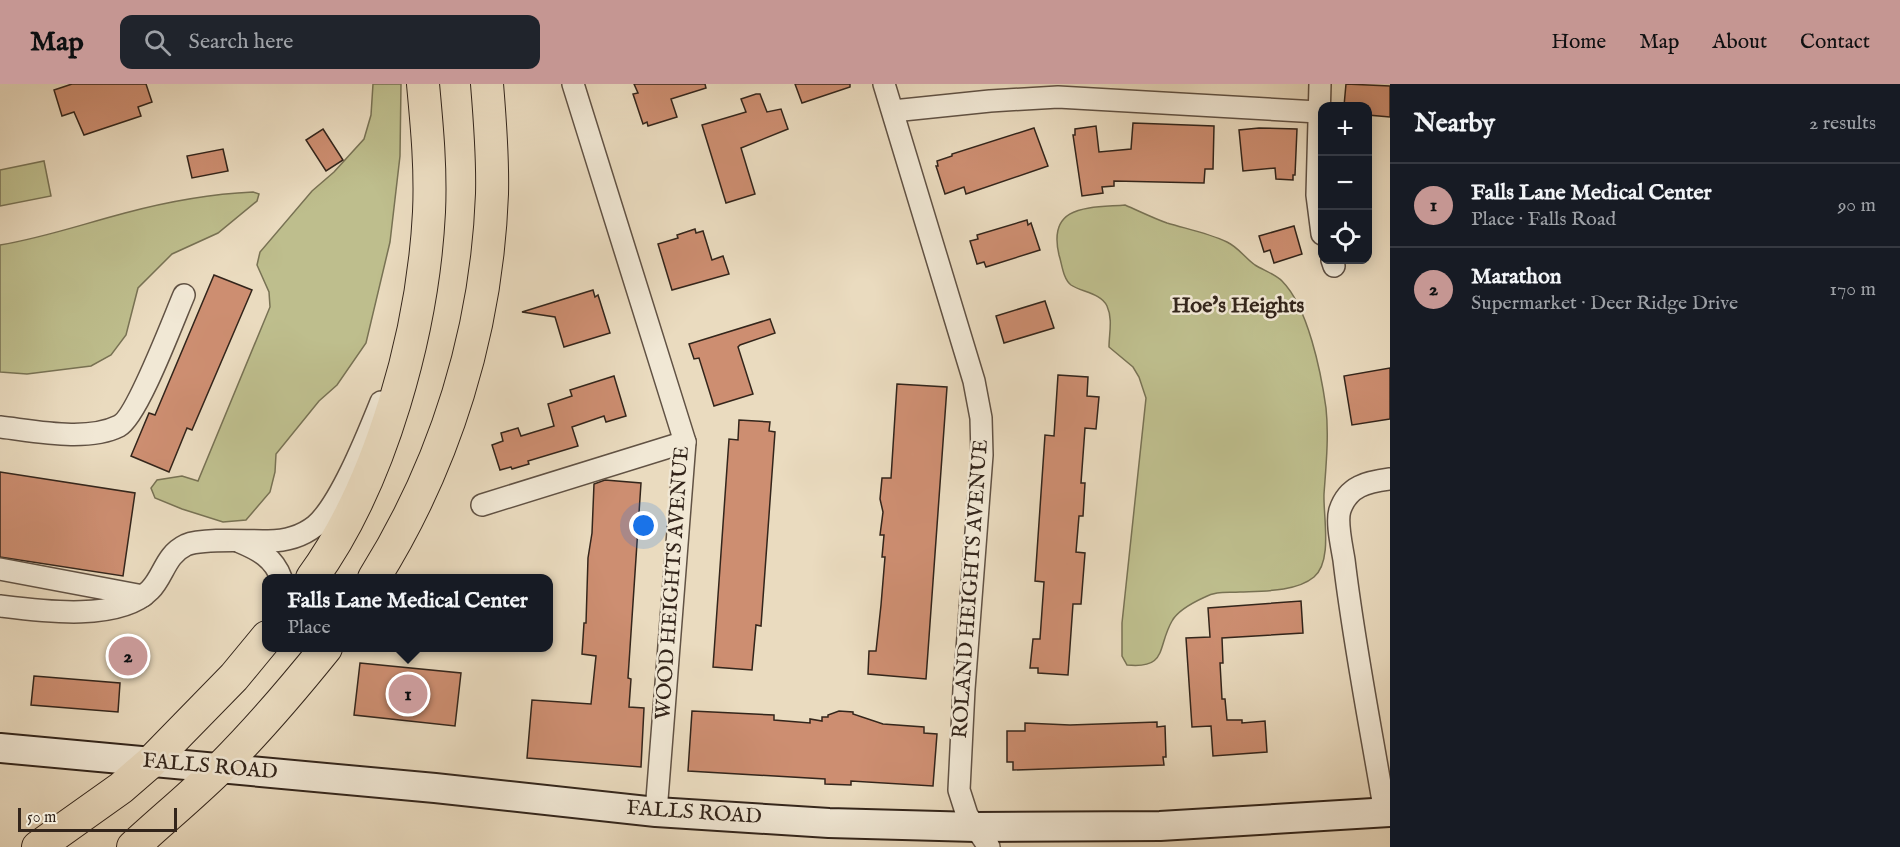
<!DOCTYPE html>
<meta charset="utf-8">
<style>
body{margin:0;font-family:"IM FELL English",serif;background:#20242c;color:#f1f3f6}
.controls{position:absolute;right:18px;top:18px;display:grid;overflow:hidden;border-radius:12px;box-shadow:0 3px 15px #0003}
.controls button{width:54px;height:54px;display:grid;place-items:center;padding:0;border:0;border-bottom:2px solid #363941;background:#171b24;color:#f1f3f6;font:30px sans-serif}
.scale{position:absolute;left:18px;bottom:15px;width:159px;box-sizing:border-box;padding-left:6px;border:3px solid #33251b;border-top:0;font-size:16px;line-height:21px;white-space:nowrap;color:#33251b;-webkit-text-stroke:4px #f1e8d5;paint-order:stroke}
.you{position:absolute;left:644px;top:442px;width:21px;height:21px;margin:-15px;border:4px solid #fff;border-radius:50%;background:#1a73e8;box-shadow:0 0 0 9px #1a73e833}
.badge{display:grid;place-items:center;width:39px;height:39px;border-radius:50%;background:#c59692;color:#111;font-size:20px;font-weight:700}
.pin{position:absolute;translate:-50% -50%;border:3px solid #fff;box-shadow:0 2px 6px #0006}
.popup{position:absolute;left:262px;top:490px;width:291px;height:78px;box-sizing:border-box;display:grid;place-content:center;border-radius:12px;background:#171b24;filter:drop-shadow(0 2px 4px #0005);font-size:20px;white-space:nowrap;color:#9ea1a6}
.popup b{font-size:22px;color:#f1f3f6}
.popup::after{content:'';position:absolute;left:50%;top:100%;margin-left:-12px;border:12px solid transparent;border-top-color:#171b24}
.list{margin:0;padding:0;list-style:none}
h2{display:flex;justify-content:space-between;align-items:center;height:78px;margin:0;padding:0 24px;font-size:26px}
h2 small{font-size:20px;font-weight:400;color:#9ea1a6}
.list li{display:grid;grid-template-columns:39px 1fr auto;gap:18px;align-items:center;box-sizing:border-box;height:84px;padding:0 24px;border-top:2px solid #363941}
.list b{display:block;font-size:22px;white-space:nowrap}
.list p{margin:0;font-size:20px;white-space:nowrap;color:#9ea1a6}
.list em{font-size:20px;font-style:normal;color:#9ea1a6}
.icon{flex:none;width:33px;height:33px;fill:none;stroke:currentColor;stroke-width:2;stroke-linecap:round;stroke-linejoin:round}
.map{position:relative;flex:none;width:1390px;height:763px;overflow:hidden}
header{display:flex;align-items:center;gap:36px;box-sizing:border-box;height:84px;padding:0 30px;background:#c59692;color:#111}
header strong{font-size:28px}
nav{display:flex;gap:33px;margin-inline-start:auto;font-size:21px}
.search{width:420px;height:54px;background:#20242c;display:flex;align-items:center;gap:15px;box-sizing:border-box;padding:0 21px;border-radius:12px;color:#9ea1a6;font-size:22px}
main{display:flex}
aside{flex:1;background:#171b24}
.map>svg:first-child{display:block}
.green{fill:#bebe8d;stroke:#787254;stroke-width:1.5}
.building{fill:#cd8e71;stroke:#33251b;stroke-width:1.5}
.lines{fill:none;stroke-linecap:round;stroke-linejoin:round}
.minor-casing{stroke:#615244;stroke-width:24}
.secondary-casing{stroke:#33251b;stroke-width:32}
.primary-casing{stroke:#33251b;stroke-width:34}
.minor{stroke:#f1e8d5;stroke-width:21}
.secondary{stroke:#f1e8d5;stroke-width:28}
.primary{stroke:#eadbbf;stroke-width:32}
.labels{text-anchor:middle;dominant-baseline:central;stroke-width:5;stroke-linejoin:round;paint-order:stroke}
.street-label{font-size:21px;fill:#33251b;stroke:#f1e8d5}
.neighbourhood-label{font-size:22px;font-weight:bold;fill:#33251b;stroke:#f1e8d5}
</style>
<header>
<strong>Map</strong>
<div class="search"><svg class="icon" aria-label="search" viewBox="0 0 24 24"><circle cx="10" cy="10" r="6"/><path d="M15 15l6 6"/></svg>Search here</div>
<nav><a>Home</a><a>Map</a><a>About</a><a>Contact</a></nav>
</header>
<main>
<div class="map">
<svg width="1390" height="763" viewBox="0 0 1390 763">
<rect width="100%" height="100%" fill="#eadbbf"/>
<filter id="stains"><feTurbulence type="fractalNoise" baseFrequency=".00333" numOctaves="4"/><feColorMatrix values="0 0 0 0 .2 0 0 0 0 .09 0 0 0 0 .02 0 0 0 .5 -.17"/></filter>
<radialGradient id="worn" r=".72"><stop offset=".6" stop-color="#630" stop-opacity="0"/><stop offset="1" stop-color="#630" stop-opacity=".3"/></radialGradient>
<g class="green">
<polygon points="373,0 401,0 400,72 390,158 366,259 337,301 319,317 276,370 275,388 270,408 246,436 223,438 182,425 155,414 151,404 157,396 182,392 198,397 270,223 269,208 257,181 260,168 312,107 334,88 364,55 371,31"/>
<polygon points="44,77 51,112 0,122 0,86"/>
<path d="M 253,108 L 259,110 L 257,117 L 218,149 L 172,170 L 138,204 L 126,251 L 111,271 L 91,282 L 27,290 L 0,288 L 0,161 C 43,154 83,140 125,129 C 166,118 210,110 253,108 Z"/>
<path d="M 1125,121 C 1139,127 1153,134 1167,139 C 1187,145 1208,149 1227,158 C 1238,163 1245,174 1255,181 C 1263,186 1275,190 1282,197 C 1308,223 1321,288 1326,324 C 1329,352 1326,382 1324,410 C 1323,432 1333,477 1314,493 C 1296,508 1262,507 1240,508 C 1227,509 1216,507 1205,513 C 1194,518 1178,526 1172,537 C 1157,563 1168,585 1127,581 L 1122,572 L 1122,539 L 1146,314 L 1139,293 L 1133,283 L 1109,263 C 1109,250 1113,235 1107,222 C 1101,209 1081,208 1071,201 C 1063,195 1062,180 1059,171 C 1047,120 1089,124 1125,121 Z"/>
</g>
<g class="building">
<polygon points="72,0 146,0 152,18 138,23 141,32 84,51 74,28 62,32 54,6"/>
<polygon points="634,0 705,0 706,4 671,15 677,33 648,42 647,38 643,40 633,10 638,9"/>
<polygon points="795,0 850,0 850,3 802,19"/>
<polygon points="1346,0 1390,2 1390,33 1368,31 1368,22 1344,22"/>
<polygon points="756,10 760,10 767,28 781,25 788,45 741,64 755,110 726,119 702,41 746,28 741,15"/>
<polygon points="1133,39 1214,42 1213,85 1205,85 1204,99 1114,97 1114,102 1102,103 1103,109 1082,112 1073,51 1075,51 1075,45 1096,42 1099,68 1131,65"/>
<polygon points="1034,44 1048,82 966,110 964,103 945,110 936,82 938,82 937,77 952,72 952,70"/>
<polygon points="1259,44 1297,45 1295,91 1293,91 1293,96 1276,95 1275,84 1243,87 1239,46"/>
<polygon points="323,45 343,76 326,87 306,56"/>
<polygon points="223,65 228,87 192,94 187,72"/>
<polygon points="1027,136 1028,141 1031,139 1040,166 986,183 984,178 977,180 970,157 978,155 977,151"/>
<polygon points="1294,142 1302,170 1274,179 1270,166 1264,168 1259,152"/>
<polygon points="695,145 696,149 703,147 712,176 723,172 729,190 672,206 658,160 678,154 677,151"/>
<polygon points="214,191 252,206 192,346 187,344 169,388 131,372 149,329 155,331"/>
<polygon points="593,206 595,213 598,211 610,249 564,263 555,233 522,228"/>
<polygon points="1045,217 1054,244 1004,259 996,232"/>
<polygon points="770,235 775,249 740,261 738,263 753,310 714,322 699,274 694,275 689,260"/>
<polygon points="1390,284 1390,335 1352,341 1344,292"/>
<polygon points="1058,291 1088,293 1087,312 1099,313 1096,345 1085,344 1081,399 1085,399 1083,432 1079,432 1076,468 1085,469 1081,520 1073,520 1068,591 1038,589 1038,584 1030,584 1033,555 1040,555 1044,498 1035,497 1045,351 1054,352"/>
<polygon points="614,292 626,332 606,338 604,332 572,343 578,362 528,377 529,380 512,385 511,383 500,386 492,361 503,357 501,349 518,344 521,352 554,342 548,320 572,312 570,306"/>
<polygon points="897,300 947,303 926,595 868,590 869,567 876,567 881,521 885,473 882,473 884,451 880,451 883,428 880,415 882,394 891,394"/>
<polygon points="739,336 770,338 769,347 775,348 761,542 756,541 752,586 713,583 729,355 738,356"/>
<polygon points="0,388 135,409 123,492 0,473"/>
<polygon points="605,396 641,399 628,594 631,595 629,623 644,624 641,683 527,674 532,616 591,620 596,572 582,570 584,539 586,539 588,474 592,449 594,400"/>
<polygon points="1301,517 1303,549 1222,554 1223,579 1220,579 1222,615 1225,615 1227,636 1242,636 1242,639 1265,637 1267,668 1213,672 1211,642 1192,643 1186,554 1210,553 1208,524"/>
<polygon points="110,561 147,565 146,581 108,578"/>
<polygon points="360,579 461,589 455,642 354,631"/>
<polygon points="34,592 120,599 118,628 31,621"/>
<polygon points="692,627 774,631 774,636 810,639 810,635 822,637 822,633 828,633 828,631 839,627 853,628 853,630 883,640 924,643 924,649 937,650 933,702 851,697 851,701 825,700 825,695 688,687"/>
<polygon points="1157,638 1157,643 1165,642 1166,673 1163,673 1164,681 1013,686 1013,678 1007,678 1007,647 1025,647 1025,639 1070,641"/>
</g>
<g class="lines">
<g class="minor-casing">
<g id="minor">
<polyline points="573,0 685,358 656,728"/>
<polyline points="884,0 974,297 981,334 982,371 964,605 959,706 967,731 989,763"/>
<polyline points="1320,0 1317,111 1322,150"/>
<polyline points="893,27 990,17 1058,13 1318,28"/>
<polyline points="1332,176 1334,182"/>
<path d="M 0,343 C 35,347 87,358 119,342 C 137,333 174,234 184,211"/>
<polyline points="482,421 685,358"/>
<path d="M 240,458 C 259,466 274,474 281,494"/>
<polyline points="0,485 143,512"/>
<path d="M 0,522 C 40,527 119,538 150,506 C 164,492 165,471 186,461 C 202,454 249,457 268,457 C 285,457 301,453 315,442 C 340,421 368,350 381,318"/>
<path d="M 1385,729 C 1371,645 1354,561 1344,476 C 1342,463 1336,438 1340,426 C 1348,402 1367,398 1390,395"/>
</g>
</g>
<g class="secondary-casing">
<polyline id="secondary" points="0,664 435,704 656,728 829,739 976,743 1160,742 1390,728"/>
</g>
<g class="primary-casing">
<g id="primary">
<path d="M 312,494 C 382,398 423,246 429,128 C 431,85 427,43 423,0"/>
<path d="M 374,494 C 446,379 487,246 492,110 C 493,73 490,36 487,0"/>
<polyline points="38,763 121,704 151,678 234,593 267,553"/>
<path d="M 133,763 C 162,736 194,710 222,682 C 259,645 293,605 326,564"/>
</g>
</g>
<use href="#minor" class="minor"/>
<use href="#secondary" class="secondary"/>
<use href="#primary" class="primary"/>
</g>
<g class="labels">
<g class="street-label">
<text transform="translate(673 499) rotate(-86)">WOOD HEIGHTS AVENUE</text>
<text transform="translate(971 505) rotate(-86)">ROLAND HEIGHTS AVENUE</text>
<text transform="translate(210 683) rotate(5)">FALLS ROAD</text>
<text transform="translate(694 729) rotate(4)">FALLS ROAD</text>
</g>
<g class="neighbourhood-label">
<text x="1238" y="222">Hoe's Heights</text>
</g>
</g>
<rect width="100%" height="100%" filter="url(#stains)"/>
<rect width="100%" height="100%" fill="url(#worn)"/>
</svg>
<div class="controls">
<button>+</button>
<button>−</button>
<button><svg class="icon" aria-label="locate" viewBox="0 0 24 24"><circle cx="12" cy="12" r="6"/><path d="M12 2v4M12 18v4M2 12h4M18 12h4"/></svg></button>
</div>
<div class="scale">50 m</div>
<div class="you"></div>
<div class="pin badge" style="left:408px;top:610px">1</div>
<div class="popup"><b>Falls Lane Medical Center</b>Place</div>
<div class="pin badge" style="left:128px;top:572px">2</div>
</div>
<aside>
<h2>Nearby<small>2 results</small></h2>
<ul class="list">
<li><span class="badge">1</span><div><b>Falls Lane Medical Center</b><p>Place · Falls Road</p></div><em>90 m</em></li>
<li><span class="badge">2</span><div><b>Marathon</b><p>Supermarket · Deer Ridge Drive</p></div><em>170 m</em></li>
</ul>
</aside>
</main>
